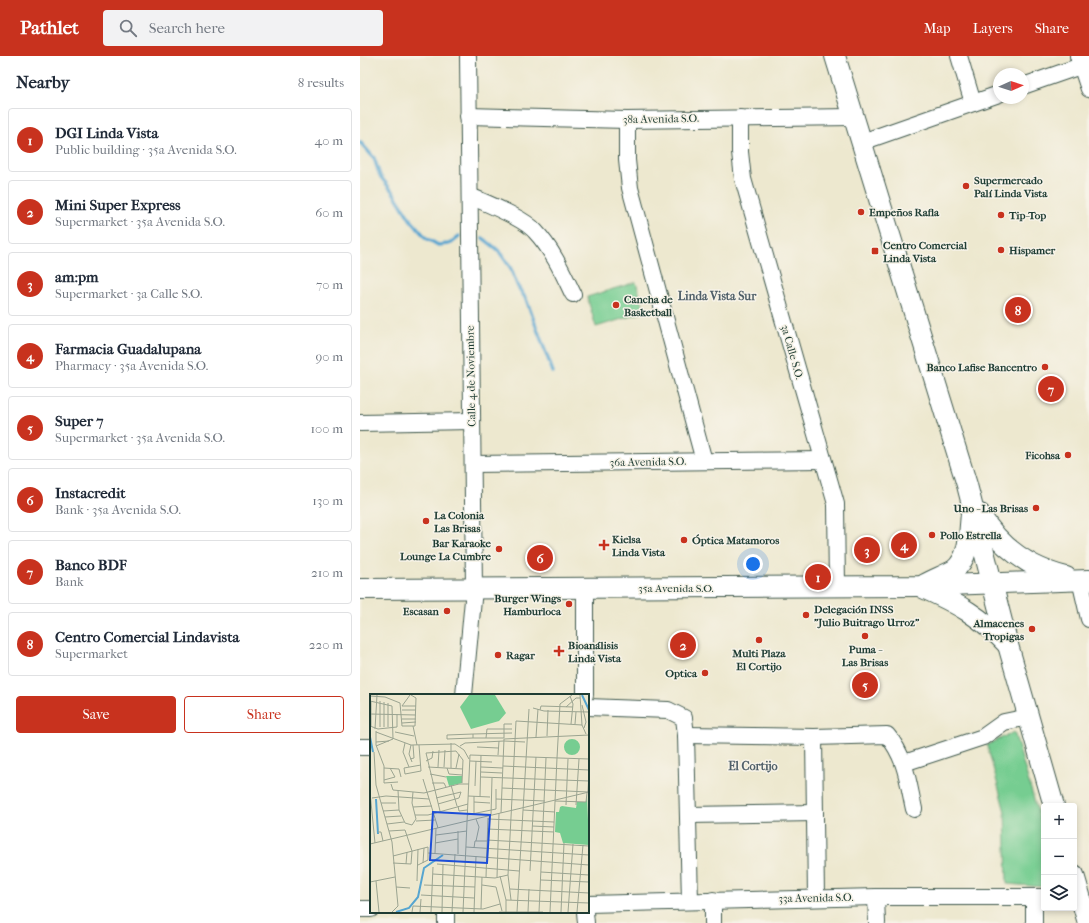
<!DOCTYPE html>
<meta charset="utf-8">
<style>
body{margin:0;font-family:"IM FELL French Canon",serif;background:#f2f2f3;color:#1f2937}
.controls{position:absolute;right:12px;bottom:12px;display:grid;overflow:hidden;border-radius:4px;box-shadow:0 2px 6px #0003}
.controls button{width:36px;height:36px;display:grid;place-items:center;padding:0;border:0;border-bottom:1px solid #e0e1e3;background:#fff;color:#1f2937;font:20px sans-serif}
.compass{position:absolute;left:633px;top:12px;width:36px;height:36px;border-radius:50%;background:#fff;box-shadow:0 2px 6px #0003;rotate:87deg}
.you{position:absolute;left:393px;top:508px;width:14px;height:14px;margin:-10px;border:3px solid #fff;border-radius:50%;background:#1a73e8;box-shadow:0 0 0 6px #1a73e833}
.badge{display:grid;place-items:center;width:26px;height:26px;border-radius:50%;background:#c8321e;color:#fff;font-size:13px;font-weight:700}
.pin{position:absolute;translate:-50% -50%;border:2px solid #fff;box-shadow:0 1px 4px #0006}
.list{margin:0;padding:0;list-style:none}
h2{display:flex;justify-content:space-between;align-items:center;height:52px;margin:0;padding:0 16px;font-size:17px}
h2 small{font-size:13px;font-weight:400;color:#747a83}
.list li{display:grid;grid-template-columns:26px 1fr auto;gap:12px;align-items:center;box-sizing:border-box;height:64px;margin:0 8px 8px;padding:0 8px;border:1px solid #e0e1e3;border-radius:4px}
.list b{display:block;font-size:15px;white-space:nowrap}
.list p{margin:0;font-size:13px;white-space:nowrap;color:#747a83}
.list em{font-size:13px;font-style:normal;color:#747a83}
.actions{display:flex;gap:8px;padding:12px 16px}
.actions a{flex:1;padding:9px 0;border:1px solid #c8321e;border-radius:4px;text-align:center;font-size:14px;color:#c8321e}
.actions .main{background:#c8321e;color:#fff}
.icon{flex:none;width:22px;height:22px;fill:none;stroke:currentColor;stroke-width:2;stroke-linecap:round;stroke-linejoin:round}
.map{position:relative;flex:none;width:729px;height:867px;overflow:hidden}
header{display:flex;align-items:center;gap:24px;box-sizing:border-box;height:56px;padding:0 20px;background:#c8321e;color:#fff}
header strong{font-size:19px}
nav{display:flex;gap:22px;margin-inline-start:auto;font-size:14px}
.search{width:280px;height:36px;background:#f2f2f3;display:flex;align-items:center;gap:10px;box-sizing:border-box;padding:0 14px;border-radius:4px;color:#747a83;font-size:15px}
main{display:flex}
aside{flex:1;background:#fff}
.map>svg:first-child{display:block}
.green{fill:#76cd91;stroke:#4a8562}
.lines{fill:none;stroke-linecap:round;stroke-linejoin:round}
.stream{stroke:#56a5d0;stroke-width:3.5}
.minor-casing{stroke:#3e574b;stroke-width:18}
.major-casing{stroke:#3e574b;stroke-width:22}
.minor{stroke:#fff;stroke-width:16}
.major{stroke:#fff;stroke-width:20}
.poi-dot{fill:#c8321e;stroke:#f7f3e8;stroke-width:1.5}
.labels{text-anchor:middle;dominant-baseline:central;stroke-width:3;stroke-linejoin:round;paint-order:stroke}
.street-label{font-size:11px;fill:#1f3d34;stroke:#f7f3e8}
.poi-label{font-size:11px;font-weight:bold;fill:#1f3d34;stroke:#f7f3e8;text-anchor:start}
.neighbourhood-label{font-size:12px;font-weight:bold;fill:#506069;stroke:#f7f3e8}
.inset-river{fill:none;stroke:#56a5d0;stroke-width:2}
.inset-road{fill:none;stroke:#9ba491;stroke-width:1}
.view{fill:#1d4ed8;fill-opacity:0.15;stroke:#1d4ed8;stroke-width:2}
.inset-edge{fill:none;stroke:#1f3d34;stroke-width:2}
</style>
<header>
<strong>Pathlet</strong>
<div class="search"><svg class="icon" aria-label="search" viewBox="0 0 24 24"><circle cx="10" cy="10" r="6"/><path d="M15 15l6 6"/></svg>Search here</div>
<nav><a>Map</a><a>Layers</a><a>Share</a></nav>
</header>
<main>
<aside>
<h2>Nearby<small>8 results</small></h2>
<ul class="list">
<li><span class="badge">1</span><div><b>DGI Linda Vista</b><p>Public building · 35a Avenida S.O.</p></div><em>40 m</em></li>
<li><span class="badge">2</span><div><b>Mini Super Express</b><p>Supermarket · 35a Avenida S.O.</p></div><em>60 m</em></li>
<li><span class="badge">3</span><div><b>am:pm</b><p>Supermarket · 3a Calle S.O.</p></div><em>70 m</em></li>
<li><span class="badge">4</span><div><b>Farmacia Guadalupana</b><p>Pharmacy · 35a Avenida S.O.</p></div><em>90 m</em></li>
<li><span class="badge">5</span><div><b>Super 7</b><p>Supermarket · 35a Avenida S.O.</p></div><em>100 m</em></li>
<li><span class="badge">6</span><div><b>Instacredit</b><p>Bank · 35a Avenida S.O.</p></div><em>130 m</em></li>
<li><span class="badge">7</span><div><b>Banco BDF</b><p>Bank</p></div><em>210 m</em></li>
<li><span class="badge">8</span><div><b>Centro Comercial Lindavista</b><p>Supermarket</p></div><em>220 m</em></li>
</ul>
<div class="actions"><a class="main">Save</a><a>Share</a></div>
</aside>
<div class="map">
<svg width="729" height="867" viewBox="0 0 729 867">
<rect width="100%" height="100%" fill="#f7f3e8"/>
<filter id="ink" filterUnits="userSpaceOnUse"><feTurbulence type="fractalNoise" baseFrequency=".025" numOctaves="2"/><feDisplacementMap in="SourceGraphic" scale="8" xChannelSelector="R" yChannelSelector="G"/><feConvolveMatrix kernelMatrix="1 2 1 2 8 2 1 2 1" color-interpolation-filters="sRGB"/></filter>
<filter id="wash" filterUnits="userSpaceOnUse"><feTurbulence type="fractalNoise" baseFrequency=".012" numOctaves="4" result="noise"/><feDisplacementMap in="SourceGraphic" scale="16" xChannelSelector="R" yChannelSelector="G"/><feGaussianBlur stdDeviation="0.9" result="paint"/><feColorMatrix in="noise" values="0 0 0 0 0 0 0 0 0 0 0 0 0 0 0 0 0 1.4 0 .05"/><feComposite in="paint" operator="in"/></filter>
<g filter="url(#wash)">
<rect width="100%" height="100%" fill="#ede8cf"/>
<g class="green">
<polygon points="276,226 285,256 236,271 227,241"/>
<polygon points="654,676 684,777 684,831 647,828 645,756 627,689"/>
</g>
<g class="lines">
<g class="stream">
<polyline points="0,86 14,102 20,120 33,136 50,163 66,182 78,189 89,188 99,180"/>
<polyline points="123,182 138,194 150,211 158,231 166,243 193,316"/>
</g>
</g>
</g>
<g filter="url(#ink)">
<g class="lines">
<g class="minor-casing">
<g id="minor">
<polyline points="599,0 613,47"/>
<polyline points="718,0 729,33"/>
<polyline points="663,30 729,7"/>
<polyline points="108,60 267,64 494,61"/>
<polyline points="380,62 380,96 383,123 476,448 477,531"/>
<polyline points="267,64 267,104 270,132 344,405"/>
<polyline points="502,86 639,38"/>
<path d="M 110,140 C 126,147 164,162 175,175 C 192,193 203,217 213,238"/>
<polyline points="0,367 112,365"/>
<polyline points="113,408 463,404"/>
<polyline points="720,524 729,563"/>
<polyline points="225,532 225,639"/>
<polyline points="104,639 114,533 108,0"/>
<polyline points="228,651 308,654 324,662 326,679 330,845"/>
<path d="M 326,679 L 454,681 L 527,679 C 546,701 548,726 554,753"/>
<polyline points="454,681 456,842"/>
<polyline points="0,691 11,691"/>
<polyline points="544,707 623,681 644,666 669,661"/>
<polyline points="328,759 455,757"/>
<polyline points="516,841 517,867"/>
<polyline points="674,841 674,867"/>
<polyline points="353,844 353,867"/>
<polyline points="228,848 516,841 684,841"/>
<polyline points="0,853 11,853"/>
<polyline points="225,856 226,867"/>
<polyline points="86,867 86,856"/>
</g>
</g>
<g class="major-casing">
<g id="major">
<polyline points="475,0 607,429 648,589 694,750"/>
<path d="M 620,458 C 639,490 669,512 706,521"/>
<path d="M 565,528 C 574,523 585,519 594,514 C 610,502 609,476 611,458"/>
<path d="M 563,532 C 599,548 621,561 648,589"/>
<polyline points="0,533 560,530 729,524"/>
<polyline points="714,819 728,867"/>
</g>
</g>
<use href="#minor" class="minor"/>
<use href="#major" class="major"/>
</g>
</g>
<g class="poi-dot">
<circle cx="606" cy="130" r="4"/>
<circle cx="501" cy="156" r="4"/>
<circle cx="641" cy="159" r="4"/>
<circle cx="641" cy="194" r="4"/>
<rect x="511" y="191" width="8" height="8" rx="2"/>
<circle cx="256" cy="249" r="4"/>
<circle cx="685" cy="311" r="4"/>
<circle cx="708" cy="399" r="4"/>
<circle cx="676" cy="452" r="4"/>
<circle cx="66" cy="465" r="4"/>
<circle cx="572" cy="479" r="4"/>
<circle cx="324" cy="484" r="4"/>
<path d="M242 483h4v4h4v4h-4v4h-4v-4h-4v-4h4z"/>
<circle cx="139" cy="493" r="4"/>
<circle cx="209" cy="548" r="4"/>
<circle cx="87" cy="555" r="4"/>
<circle cx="446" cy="559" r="4"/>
<circle cx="672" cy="573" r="4"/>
<circle cx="505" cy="580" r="4"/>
<circle cx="399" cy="584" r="4"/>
<path d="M197 589h4v4h4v4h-4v4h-4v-4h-4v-4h4z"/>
<circle cx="138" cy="599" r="4"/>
<circle cx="345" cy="617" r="4"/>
</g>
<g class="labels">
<g class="street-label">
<text transform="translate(301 63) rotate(-1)">38a Avenida S.O.</text>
<text transform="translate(432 296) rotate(74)">3a Calle S.O.</text>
<text transform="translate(111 320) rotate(-91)">Calle 4 de Noviembre</text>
<text transform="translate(288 406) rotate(-1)">36a Avenida S.O.</text>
<text x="316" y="532">35a Avenida S.O.</text>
<text transform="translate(456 842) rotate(-1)">33a Avenida S.O.</text>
</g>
<g class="poi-label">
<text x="614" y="124">Supermercado<tspan x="614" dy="13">Palí Linda Vista</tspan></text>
<text x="509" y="156">Empeños Rafla</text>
<text x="649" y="159">Tip-Top</text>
<text x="523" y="189">Centro Comercial<tspan x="523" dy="13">Linda Vista</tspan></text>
<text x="649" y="194">Hispamer</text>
<text x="264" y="243">Cancha de<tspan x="264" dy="13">Basketball</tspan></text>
<text x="677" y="311" text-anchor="end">Banco Lafise Bancentro</text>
<text x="700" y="399" text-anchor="end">Ficohsa</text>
<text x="668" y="452" text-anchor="end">Uno - Las Brisas</text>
<text x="74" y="459">La Colonia<tspan x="74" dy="13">Las Brisas</tspan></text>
<text x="580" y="479">Pollo Estrella</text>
<text x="252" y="483">Kielsa<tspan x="252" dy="13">Linda Vista</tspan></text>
<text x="332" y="484">Óptica Matamoros</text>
<text x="131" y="487" text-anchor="end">Bar Karaoke<tspan x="131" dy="13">Lounge La Cumbre</tspan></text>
<text x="201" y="542" text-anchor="end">Burger Wings<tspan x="201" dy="13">Hamburloca</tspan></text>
<text x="454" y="553">Delegación INSS<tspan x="454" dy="13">"Julio Buitrago Urroz"</tspan></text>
<text x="79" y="555" text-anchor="end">Escasan</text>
<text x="664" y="567" text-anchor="end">Almacenes<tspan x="664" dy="13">Tropigas</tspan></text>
<text x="208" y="589">Bioanálisis<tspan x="208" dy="13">Linda Vista</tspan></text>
<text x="505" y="593" text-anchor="middle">Puma -<tspan x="505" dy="13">Las Brisas</tspan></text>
<text x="399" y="597" text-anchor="middle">Multi Plaza<tspan x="399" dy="13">El Cortijo</tspan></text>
<text x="146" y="599">Ragar</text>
<text x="337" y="617" text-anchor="end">Optica</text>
</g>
<g class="neighbourhood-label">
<text x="357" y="240">Linda Vista Sur</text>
<text x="393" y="710">El Cortijo</text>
</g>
</g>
<g transform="translate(10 638)">
<rect width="219" height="219" fill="#ede8cf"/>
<path d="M194 53a8 8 0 1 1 16 0a8 8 0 1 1-16 0ZM 76,82 L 92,82 L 92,89 L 79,92 Z" fill="#76cd91"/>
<path d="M 99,1 L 125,1 L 136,19 L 129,27 L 101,35 L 90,13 Z" fill="#76cd91"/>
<path d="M 217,100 L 219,151 L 193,149 L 190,139 L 185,138 L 186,118 L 189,118 L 190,113 L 192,112 L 206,114 L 207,108 L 216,108 Z" fill="#76cd91"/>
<path class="inset-river" d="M 212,1 L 219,16M 0,43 L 3,58M 6,105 L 8,140M 26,218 L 39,214 L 48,203 L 54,174 L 73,161"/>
<path class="inset-road" d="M 210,1 L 212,31 L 216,40M 0,2 L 15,3 L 30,9 L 32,32 L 45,32 L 46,4 L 41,1M 200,2 L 203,10 L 201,30M 0,7 L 22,12 L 23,45M 10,7 L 10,33M 18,9 L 18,33M 212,11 L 216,28 L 214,34M 32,12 L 46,12M 32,12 L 40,1M 196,13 L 206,4 L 210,4M 163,14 L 174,17 L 219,18M 32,16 L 46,16M 170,16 L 171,12 L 203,13M 0,20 L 46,21M 32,25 L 46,25M 32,29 L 46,28M 205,30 L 206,18M 0,32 L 8,35 L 27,33 L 27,20M 1,32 L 1,7M 43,32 L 47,51M 14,33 L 14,8M 5,35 L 7,1M 142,35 L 117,35 L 116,44 L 134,44 L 134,30 L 142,30M 6,37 L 6,51 L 14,72 L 14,89 L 28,88M 6,38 L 41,51 L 85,50 L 94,56 L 99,65M 25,38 L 44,42M 103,40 L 77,41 L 77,45 L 103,44M 177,42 L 178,16M 166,43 L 168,15M 116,44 L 103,44 L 103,40 L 142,39M 134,45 L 219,41M 134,47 L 155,48M 6,48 L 19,47M 35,49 L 33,58 L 39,73M 41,51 L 39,60 L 42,68M 49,51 L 51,77 L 35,80 L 34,74 L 51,71M 6,52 L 23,45M 90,52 L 95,49 L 134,47M 107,53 L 128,54M 4,58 L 6,91 L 22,148 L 28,212 L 22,218M 128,61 L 129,47M 187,64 L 190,10 L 202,1M 40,65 L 44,64 L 43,51M 56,67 L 62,64 L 63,57M 100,67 L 122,68M 133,72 L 219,76M 58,73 L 93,75M 68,73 L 69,56M 74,73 L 75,56M 111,73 L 133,74M 14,74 L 29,75 L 31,83M 77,74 L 79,80 L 92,81M 81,74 L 81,49M 86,74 L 89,60M 111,78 L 132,79M 60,80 L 76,83M 111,83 L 219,87M 53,85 L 68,134M 14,86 L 25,83 L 20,74M 62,89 L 74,89 L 76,93M 21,90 L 23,96 L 54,99 L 89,90 L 99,90M 81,91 L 87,112M 105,92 L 106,67M 132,94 L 218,98 L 219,76M 28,96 L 29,116 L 35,129 L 42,131M 0,98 L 5,149M 98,102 L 120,103M 110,103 L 111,61M 2,104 L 16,102 L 59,105M 66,104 L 91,98 L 89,104 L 68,110M 126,105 L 175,107M 185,107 L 216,108 L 217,99M 104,108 L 120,109M 11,109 L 26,109M 196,111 L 198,65M 206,111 L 209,65M 88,112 L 89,117 L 97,116M 43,113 L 62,112M 153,116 L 185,118M 13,117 L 29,116M 70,117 L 56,59 L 86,57 L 93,66 L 92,89M 104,119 L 104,102M 131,119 L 134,45M 45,121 L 58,121 L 98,110M 97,121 L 126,115 L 126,95M 121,121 L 122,84M 15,123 L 31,122M 118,125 L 184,128M 46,127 L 65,126M 17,130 L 34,128M 42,131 L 46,125 L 42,109 L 43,98M 162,132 L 184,133M 117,135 L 184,138M 19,137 L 35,136 L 42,157 L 41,170 L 23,169M 8,138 L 11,138 L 13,147M 66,141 L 97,137M 117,146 L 219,152M 106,147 L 109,133 L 106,125M 65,149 L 88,145M 0,150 L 219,98M 96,153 L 219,161M 104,154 L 105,147 L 117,147M 58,159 L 219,171M 65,159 L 66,134M 88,160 L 88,137M 23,162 L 58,153 L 58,166 L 48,171M 53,169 L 54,154M 36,170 L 37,158M 67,170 L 149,177M 160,177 L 166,63M 171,178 L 219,181M 63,180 L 125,184 L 138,181M 130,182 L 136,206 L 136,218M 116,183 L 118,124M 127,183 L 129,119M 171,186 L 219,188M 6,187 L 9,218M 47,187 L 48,155M 0,188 L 25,183M 54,191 L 105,193M 112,191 L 126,193 L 132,217M 26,193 L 40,194M 140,195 L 219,199M 51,201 L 104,204M 136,206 L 219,209M 141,206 L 138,181 L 146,27 L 212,31M 111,215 L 112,183M 42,218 L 43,212 L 113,215 L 130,210M 50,218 L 51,205M 61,218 L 63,173M 72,218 L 73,170M 82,218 L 85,160M 93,218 L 100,61 L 219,65M 104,218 L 106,162M 129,218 L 173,218M 147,218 L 159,15M 158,218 L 159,195M 169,218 L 176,64M 180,218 L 187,64M 191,218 L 194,149M 198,218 L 203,150M 207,218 L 213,151"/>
<path class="view" d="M 63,118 L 120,121 L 117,169 L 60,166 Z"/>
<rect width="219" height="219" class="inset-edge"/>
</g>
</svg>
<div class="controls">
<button>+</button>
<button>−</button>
<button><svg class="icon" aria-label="layers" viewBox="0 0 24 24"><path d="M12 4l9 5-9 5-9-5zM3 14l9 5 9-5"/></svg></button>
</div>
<svg class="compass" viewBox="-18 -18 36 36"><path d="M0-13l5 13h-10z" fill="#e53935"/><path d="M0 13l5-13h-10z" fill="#747a83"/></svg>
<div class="you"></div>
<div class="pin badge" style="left:458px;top:521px">1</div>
<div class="pin badge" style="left:323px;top:589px">2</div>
<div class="pin badge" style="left:507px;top:494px">3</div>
<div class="pin badge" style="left:544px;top:489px">4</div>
<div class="pin badge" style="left:505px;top:629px">5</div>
<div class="pin badge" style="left:180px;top:502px">6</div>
<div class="pin badge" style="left:691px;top:333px">7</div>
<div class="pin badge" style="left:658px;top:254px">8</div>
</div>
</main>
